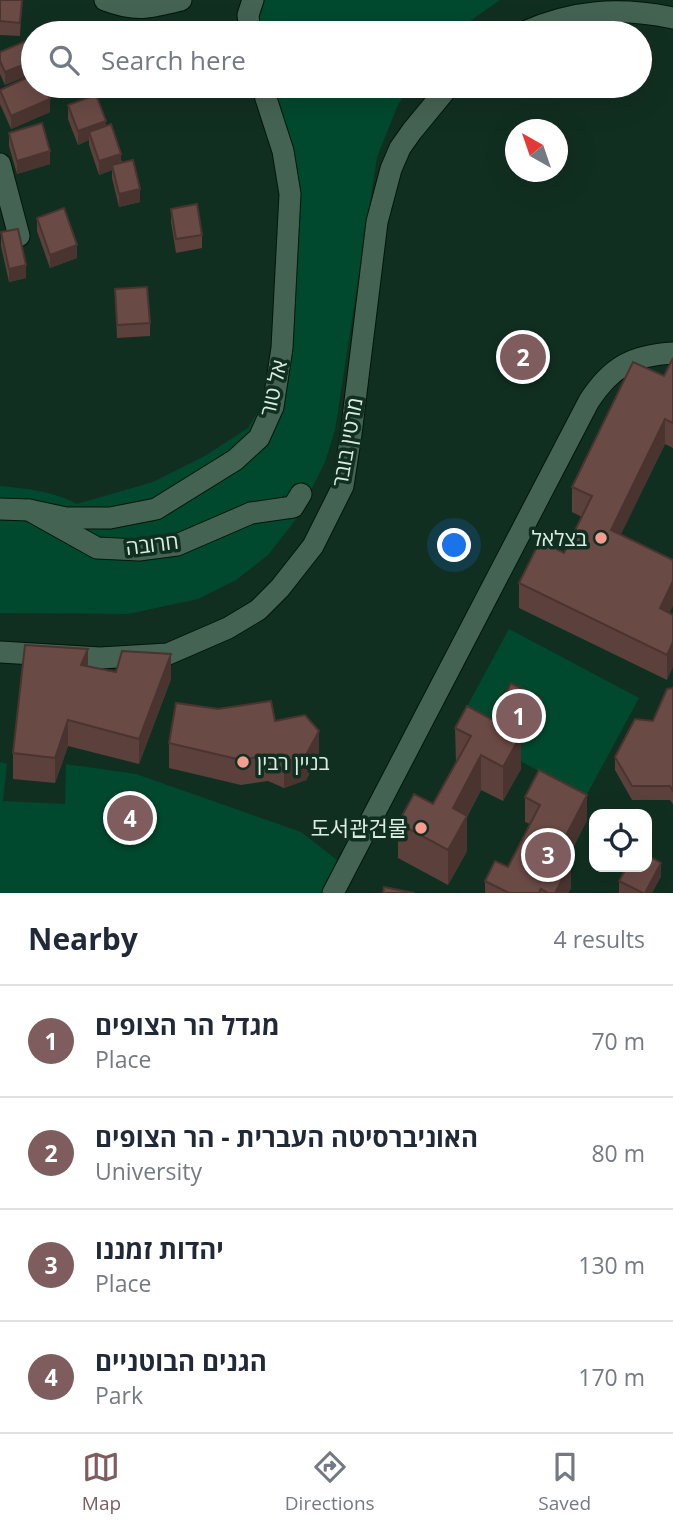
<!DOCTYPE html>
<meta charset="utf-8">
<style>
body{margin:0;font-family:"Open Sans","Noto Sans KR","Noto Sans Hebrew",sans-serif;background:#f2f2f3;color:#1f2937}
.controls{position:absolute;right:21px;bottom:21px;display:grid;overflow:hidden;border-radius:14px;box-shadow:0 7px 28px #0002}
.controls button{width:63px;height:63px;display:grid;place-items:center;padding:0;border:0;border-bottom:2px solid #e0e1e3;background:#fff;color:#1f2937;font:35px sans-serif}
.compass{position:absolute;left:505px;top:119px;width:63px;height:63px;border-radius:50%;background:#fff;box-shadow:0 7px 28px #0002;rotate:320deg}
.you{position:absolute;left:455px;top:546px;width:24px;height:24px;margin:-18px;border:5px solid #fff;border-radius:50%;background:#1a73e8;box-shadow:0 0 0 10px #1a73e833}
.badge{display:grid;place-items:center;width:46px;height:46px;border-radius:50%;background:#7f5d5f;color:#fff;font-size:23px;font-weight:700}
.pin{position:absolute;translate:-50% -50%;border:4px solid #fff;box-shadow:0 2px 7px #0006}
.list{margin:0;padding:0;list-style:none}
h2{display:flex;justify-content:space-between;align-items:center;height:91px;margin:0;padding:0 28px;font-size:30px}
h2 small{font-size:23px;font-weight:400;color:#747a83}
.list li{display:grid;grid-template-columns:46px 1fr auto;gap:21px;align-items:center;box-sizing:border-box;height:112px;padding:0 28px;border-top:2px solid #e0e1e3}
.list b{display:block;font-size:26px;white-space:nowrap}
.list p{margin:0;font-size:23px;white-space:nowrap;color:#747a83}
.list em{font-size:23px;font-style:normal;color:#747a83}
.icon{flex:none;width:38px;height:38px;fill:none;stroke:currentColor;stroke-width:2;stroke-linecap:round;stroke-linejoin:round}
.map{position:relative;flex:none;width:673px;height:893px;overflow:hidden}
.search{position:absolute;background:#fff;box-shadow:0 7px 28px #0002;left:21px;right:21px;top:21px;height:77px;display:flex;align-items:center;gap:18px;box-sizing:border-box;padding:0 24px;border-radius:38px;color:#747a83;font-size:26px}
.sheet{height:539px;background:#fff}
nav{display:flex;justify-content:space-around;align-items:center;box-sizing:border-box;height:98px;border-top:2px solid #e0e1e3;background:#fff;font-size:19px;color:#747a83}
nav a{display:grid;justify-items:center;gap:4px}
nav .on{color:#7f5d5f}
.map>svg:first-child{display:block}
.green{fill:#00492f}
.lines{fill:none;stroke-linecap:round;stroke-linejoin:round}
.minor-casing{stroke:#00170a;stroke-width:23}
.minor{stroke:#456353;stroke-width:21}
.wall{fill:#5b403b}
.shaded-wall{fill:#4a3430}
.building{fill:#6a4a45;stroke:#4a3430;stroke-width:2}
.poi-dot{fill:#f59d8f;stroke:#112f21;stroke-width:2.5}
.labels{text-anchor:middle;dominant-baseline:central;stroke-width:7;stroke-linejoin:round;paint-order:stroke}
.street-label{font-size:21px;fill:#dbece3;stroke:#112f21}
.poi-label{font-size:21px;fill:#dbece3;stroke:#112f21;text-anchor:end}
</style>
<div class="map">
<svg width="673" height="893" viewBox="0 0 673 893">
<rect width="100%" height="100%" fill="#112f21"/>
<g class="green">
<polygon points="254,0 500,0 453,33 255,33"/>
<path d="M 271,86 L 410,86 L 398,105 L 377,157 L 335,430 L 325,462 L 297,518 L 268,555 L 236,580 L 198,599 L 128,614 L 0,613 L 0,486 C 26,489 54,491 77,504 L 153,482 L 205,456 L 248,428 L 267,397 L 280,337 L 288,147 Z"/>
<polygon points="509,629 639,698 586,796 456,727"/>
<polygon points="0,762 7,764 3,801 65,804 66,764 136,774 301,832 346,867 333,893 0,893"/>
</g>
<g class="lines">
<g class="minor-casing">
<g id="minor">
<path d="M 105,0 C 136,12 150,8 181,0"/>
<polyline points="250,33 248,15 253,0"/>
<path d="M 522,33 C 573,10 619,7 673,18"/>
<polyline points="0,164 19,236"/>
<polyline points="0,509 29,510 97,548 139,550 177,545 251,513 293,507 301,494"/>
<polyline points="29,510 66,518 110,518 156,509 235,460 259,438 273,407 282,348 290,194 283,151 262,86"/>
<polyline points="0,652 100,658 168,654 228,628 258,610 280,588 313,546 343,486 351,434 377,222 391,169 400,148 412,131 449,86"/>
<path d="M 333,893 L 589,401 C 611,367 633,355 673,353"/>
</g>
</g>
<use href="#minor" class="minor"/>
</g>
<g class="wall">
<polygon points="0,0 22,0 20,36 0,35"/>
<polygon points="0,52 33,59 5,85 0,74"/>
<polygon points="0,90 50,112 11,129 0,104"/>
<polygon points="68,105 106,126 140,202 119,207 112,178 112,170 99,175 89,145 89,140 78,145 68,119"/>
<polygon points="9,133 50,164 17,174 9,146"/>
<polygon points="171,209 202,235 202,248 176,253 171,222"/>
<polygon points="37,218 77,258 50,268 37,231"/>
<polygon points="1,232 26,278 9,282 1,246"/>
<polygon points="115,289 150,323 150,336 117,338"/>
<polygon points="673,358 673,448 665,444 620,535 670,613 667,680 519,608 519,583 564,553 582,517 572,512 572,487 664,376"/>
<polygon points="88,666 116,672 171,679 139,764 68,746 55,783 13,779 13,753"/>
<polygon points="673,688 673,804 670,800 632,800 615,770 615,757 653,721"/>
<polygon points="467,706 521,769 503,801 481,790 467,817 467,851 448,885 398,858 398,823 433,804 456,763 455,728"/>
<polygon points="498,708 541,712 527,737 498,721"/>
<polygon points="218,709 275,721 319,756 306,780 284,788 268,781 241,785 169,768 169,743"/>
<polygon points="525,797 587,820 567,860 571,888 568,893 485,893 485,881 508,867 530,824 525,822"/>
<polygon points="661,876 652,893 619,893 619,881"/>
</g>
<g class="shaded-wall">
<polygon points="33,61 33,74 5,85 5,72"/>
<polygon points="50,99 50,112 11,129 11,116"/>
<polygon points="106,121 106,134 89,132 89,140 78,145 78,131"/>
<polygon points="50,151 50,164 17,174 17,161"/>
<polygon points="121,154 121,167 112,165 112,170 99,175 99,161"/>
<polygon points="140,189 140,202 119,207 119,194"/>
<polygon points="77,245 77,258 50,268 50,255"/>
<polygon points="26,265 26,278 9,282 9,269"/>
<polygon points="665,419 665,444 611,555 611,530"/>
<polygon points="673,581 673,606 660,633 660,608"/>
<polygon points="673,642 673,667 667,680 667,655"/>
<polygon points="88,649 88,674 81,665"/>
<polygon points="171,654 171,679 139,764 139,739"/>
<polygon points="541,699 541,712 527,737 527,724"/>
<polygon points="68,720 68,746 55,783 55,758"/>
<polygon points="319,731 319,756 306,780 284,788 284,763"/>
<polygon points="521,735 521,769 503,801 503,767"/>
<polygon points="481,755 481,790 467,817 467,851 448,885 448,850 453,808"/>
<polygon points="587,795 587,820 556,880 556,855"/>
<polygon points="571,863 571,888 568,893 555,893"/>
<polygon points="661,863 661,876 652,893 645,893"/>
</g>
<g class="building">
<polygon points="0,0 22,0 20,23 0,21"/>
<polygon points="26,41 33,61 5,72 0,61 0,52"/>
<polygon points="33,75 33,86 44,86 50,99 11,116 0,90"/>
<polygon points="96,95 106,121 78,131 68,105"/>
<polygon points="42,123 50,151 17,161 9,133"/>
<polygon points="111,124 121,154 99,161 89,132"/>
<polygon points="133,160 140,189 119,194 112,165"/>
<polygon points="197,204 202,235 176,239 171,209"/>
<polygon points="64,208 77,245 50,255 37,218"/>
<polygon points="18,229 26,265 9,269 1,232"/>
<polygon points="147,287 150,323 117,325 115,289"/>
<polygon points="673,358 673,423 665,419 611,530 673,560 673,581 660,608 673,615 673,642 667,655 519,583 540,541 564,553 592,496 572,487 633,362 664,376"/>
<polygon points="25,645 88,649 81,665 116,672 122,651 171,654 139,739 68,720 55,758 13,753"/>
<polygon points="511,683 541,699 527,724 498,708"/>
<polygon points="673,688 673,791 670,786 632,786 615,757 635,719 653,721 667,689"/>
<polygon points="271,701 275,721 305,715 319,731 306,755 284,763 268,755 241,760 169,743 176,703 218,709"/>
<polygon points="467,706 521,735 503,767 481,755 453,808 467,816 448,850 398,823 414,794 433,804 471,736 455,728"/>
<polygon points="539,770 587,795 556,855 571,863 555,893 548,893 541,889 539,893 509,893 485,881 495,861 508,867 540,805 525,797"/>
<polygon points="647,855 661,863 645,893 643,893 619,881 627,867 647,867"/>
<polygon points="384,887 414,893 383,893"/>
</g>
<g class="poi-dot">
<circle cx="601" cy="538" r="7"/>
<circle cx="243" cy="762" r="7"/>
<circle cx="421" cy="828" r="7"/>
</g>
<g class="labels">
<g class="street-label">
<text transform="translate(273 388) rotate(-77)">אל טור</text>
<text transform="translate(347 442) rotate(-80)">מרטין בובר</text>
<text transform="translate(152 544) rotate(-7)">חרובה</text>
</g>
<g class="poi-label">
<text x="587" y="538">בצלאל</text>
<text x="257" y="762" text-anchor="start">בניין רבין</text>
<text x="407" y="828">도서관건물</text>
</g>
</g>
</svg>
<div class="controls">
<button><svg class="icon" aria-label="locate" viewBox="0 0 24 24"><circle cx="12" cy="12" r="6"/><path d="M12 2v4M12 18v4M2 12h4M18 12h4"/></svg></button>
</div>
<svg class="compass" viewBox="-18 -18 36 36"><path d="M0-13l5 13h-10z" fill="#e53935"/><path d="M0 13l5-13h-10z" fill="#747a83"/></svg>
<div class="you"></div>
<div class="pin badge" style="left:519px;top:716px">1</div>
<div class="pin badge" style="left:523px;top:357px">2</div>
<div class="pin badge" style="left:548px;top:855px">3</div>
<div class="pin badge" style="left:130px;top:818px">4</div>
<div class="search"><svg class="icon" aria-label="search" viewBox="0 0 24 24"><circle cx="10" cy="10" r="6"/><path d="M15 15l6 6"/></svg>Search here</div>
</div>
<section class="sheet">
<h2>Nearby<small>4 results</small></h2>
<ul class="list">
<li><span class="badge">1</span><div><b>מגדל הר הצופים</b><p>Place</p></div><em>70 m</em></li>
<li><span class="badge">2</span><div><b>האוניברסיטה העברית - הר הצופים</b><p>University</p></div><em>80 m</em></li>
<li><span class="badge">3</span><div><b>יהדות זמננו</b><p>Place</p></div><em>130 m</em></li>
<li><span class="badge">4</span><div><b>הגנים הבוטניים</b><p>Park</p></div><em>170 m</em></li>
</ul>
</section>
<nav>
<a class="on"><svg class="icon" aria-label="map" viewBox="0 0 24 24"><path d="M3 6l6-2 6 2 6-2v14l-6 2-6-2-6 2zM9 4v14M15 6v14"/></svg>Map</a>
<a><svg class="icon" aria-label="directions" viewBox="0 0 24 24"><path d="M12 3l9 9-9 9-9-9zM9 14v-3h6M13 9l2 2-2 2"/></svg>Directions</a>
<a><svg class="icon" aria-label="saved" viewBox="0 0 24 24"><path d="M7 4h10v16l-5-4-5 4z"/></svg>Saved</a>
</nav>
